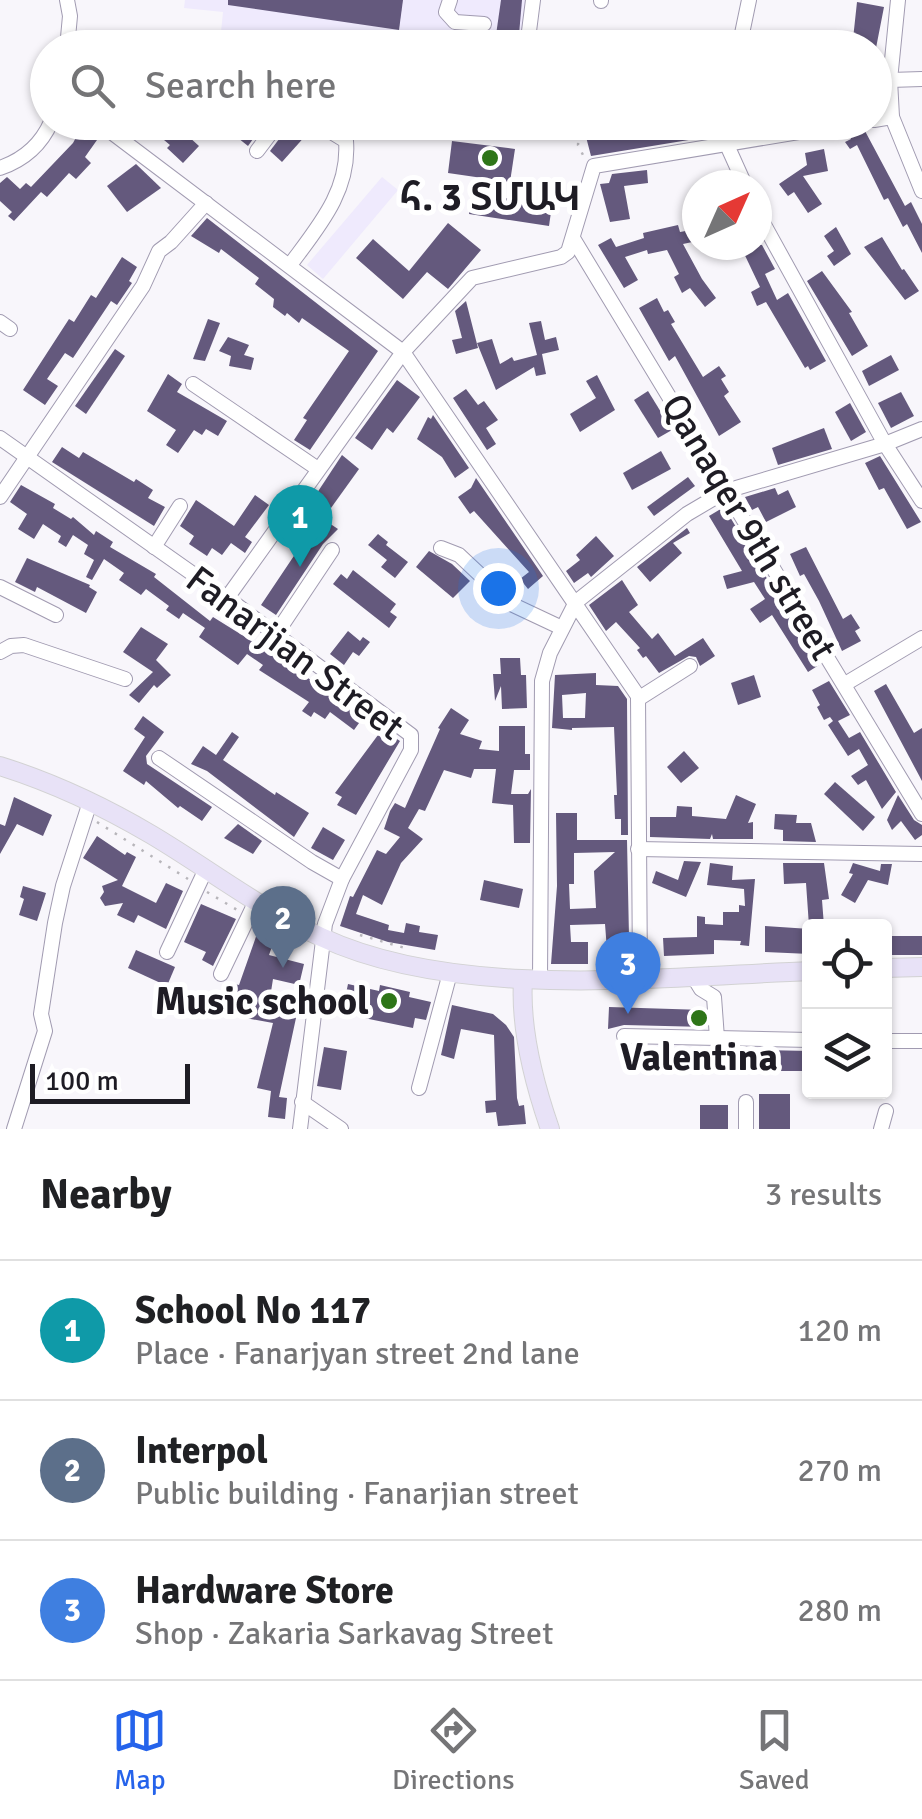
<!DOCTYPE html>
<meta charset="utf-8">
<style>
body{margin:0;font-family:Signika,"Noto Sans Armenian",sans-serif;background:#f2f2f2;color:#202124}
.controls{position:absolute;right:30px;bottom:30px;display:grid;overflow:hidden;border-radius:10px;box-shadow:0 2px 8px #0004}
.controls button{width:90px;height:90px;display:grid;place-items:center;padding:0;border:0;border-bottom:2px solid #e0e0e0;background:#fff;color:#202124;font:50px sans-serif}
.compass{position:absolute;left:682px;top:170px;width:90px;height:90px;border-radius:50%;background:#fff;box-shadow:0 2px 8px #0004;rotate:45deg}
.scale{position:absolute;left:30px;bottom:25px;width:160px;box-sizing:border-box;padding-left:10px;border:5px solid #1e1c24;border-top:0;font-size:28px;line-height:35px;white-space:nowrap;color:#1e1c24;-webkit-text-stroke:8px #fff;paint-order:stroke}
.you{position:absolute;left:498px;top:588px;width:35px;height:35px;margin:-25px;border:8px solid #fff;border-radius:50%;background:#1a73e8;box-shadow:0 0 0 15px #1a73e833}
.badge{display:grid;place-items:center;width:65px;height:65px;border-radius:50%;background:#2563eb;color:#fff;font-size:32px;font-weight:700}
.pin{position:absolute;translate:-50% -82px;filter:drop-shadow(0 2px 5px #0008)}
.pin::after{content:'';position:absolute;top:52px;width:35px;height:30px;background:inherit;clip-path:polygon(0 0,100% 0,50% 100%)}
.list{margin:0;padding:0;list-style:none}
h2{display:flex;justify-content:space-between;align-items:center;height:130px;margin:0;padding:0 40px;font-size:42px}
h2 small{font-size:32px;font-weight:400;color:#757577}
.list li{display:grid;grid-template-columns:65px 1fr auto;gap:30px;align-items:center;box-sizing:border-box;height:140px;padding:0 40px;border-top:2px solid #e0e0e0}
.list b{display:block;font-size:38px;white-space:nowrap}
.list p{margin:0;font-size:32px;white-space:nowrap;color:#757577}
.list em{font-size:32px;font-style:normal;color:#757577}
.icon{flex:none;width:55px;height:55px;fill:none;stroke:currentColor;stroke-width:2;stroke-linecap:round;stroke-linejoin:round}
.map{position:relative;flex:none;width:922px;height:1129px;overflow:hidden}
.search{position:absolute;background:#fff;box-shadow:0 2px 8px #0004;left:30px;right:30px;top:30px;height:110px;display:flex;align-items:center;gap:25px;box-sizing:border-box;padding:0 35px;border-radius:55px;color:#757577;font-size:38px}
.sheet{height:550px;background:#fff}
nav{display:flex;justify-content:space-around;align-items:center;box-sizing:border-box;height:140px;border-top:2px solid #e0e0e0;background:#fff;font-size:28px;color:#757577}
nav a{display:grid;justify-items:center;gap:5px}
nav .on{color:#2563eb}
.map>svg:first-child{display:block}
.built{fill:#efeafd}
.building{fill:#64597d;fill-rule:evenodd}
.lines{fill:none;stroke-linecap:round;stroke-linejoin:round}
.minor-casing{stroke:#a19bb1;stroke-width:16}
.major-casing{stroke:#d2d2d3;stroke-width:20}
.path{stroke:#b7b5ba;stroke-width:2.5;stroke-dasharray:2.5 8;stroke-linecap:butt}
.minor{stroke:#fff;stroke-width:14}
.major{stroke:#e8e2f7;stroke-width:18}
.poi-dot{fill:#2e7518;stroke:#fff;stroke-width:4}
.labels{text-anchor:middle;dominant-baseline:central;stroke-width:10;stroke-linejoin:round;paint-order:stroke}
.poi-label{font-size:38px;font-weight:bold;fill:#1e1c24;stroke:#fff}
.street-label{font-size:38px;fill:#1e1c24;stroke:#fff}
</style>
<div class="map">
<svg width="922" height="1129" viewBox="0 0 922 1129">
<rect width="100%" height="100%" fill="#f8f6fb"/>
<g class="built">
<polygon points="185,0 529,0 524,47 466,40 464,47 349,47 221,32 223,12 184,8"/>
<polygon points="382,177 398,190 323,279 307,265"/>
</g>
<g class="building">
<polygon points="228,0 403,0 399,30 228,5"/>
<polygon points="501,0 522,0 518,46 495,42"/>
<polygon points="857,2 884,7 876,48 861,48 861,40 853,39"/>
<polygon points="218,122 265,122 248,146"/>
<polygon points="292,122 307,134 282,162 270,151"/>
<polygon points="509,122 562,122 560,137 508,130"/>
<polygon points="634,122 658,122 659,127 704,122 707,137 591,156 585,133"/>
<polygon points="177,126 199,146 183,163 167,148 170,145 164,140"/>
<polygon points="81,128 97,140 85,157 91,163 76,179 69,173 47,197 41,192 14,221 8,216 12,212 0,201 0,183 7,177 20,189 26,183 31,187 73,143"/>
<polygon points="865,131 905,206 911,202 922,224 922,253 907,224 903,227 888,198 884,200 857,145 850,149 845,142 851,139 849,134"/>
<polygon points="452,141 515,149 510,182 448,173"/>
<polygon points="824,149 828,171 803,176 822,204 808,213 794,192 788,196 779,184 807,165 805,153"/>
<polygon points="136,164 161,188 127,212 107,186"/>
<polygon points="647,170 648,183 624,186 630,219 610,222 600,184 609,183 612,174"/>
<polygon points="472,193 552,205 549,226 469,214"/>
<polygon points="207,218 378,351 310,450 294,440 307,420 303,418 349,351 302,318 299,323 287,313 285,316 273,307 274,299 255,284 259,278 221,249 219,253 191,236"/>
<polygon points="448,223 481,250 448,289 427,272 403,299 356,258 373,239 409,271"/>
<polygon points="678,225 680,232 697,229 697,241 683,244 702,279 716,298 705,307 690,288 682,293 674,277 679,274 667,250 648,254 647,250 625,257 638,280 624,288 598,245 611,238 616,247 644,238 643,233"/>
<polygon points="836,227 851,254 834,266 827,256 834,251 824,236"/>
<polygon points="882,237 902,270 904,269 919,291 905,300 864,247"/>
<polygon points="740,245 762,245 775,269 765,274 777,300 788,293 826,361 810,370 808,366 805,368 766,302 757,306 751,292 760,287"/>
<polygon points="122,257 137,267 129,281 132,283 117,305 111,301 73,358 65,353 47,379 58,386 45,405 23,390 69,319 74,322 91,295 96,298"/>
<polygon points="822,271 852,312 849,313 868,346 852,356 807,281"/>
<polygon points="657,298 664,312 668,310 675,322 671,324 703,377 719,366 726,376 721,379 729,392 724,396 741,422 719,436 675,356 669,361 639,308"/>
<polygon points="466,301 478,348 456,354 452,340 462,338 455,311"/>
<polygon points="208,319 220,323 205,361 193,359"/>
<polygon points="541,321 545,340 556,337 559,350 542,354 546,374 536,376 534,367 496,390 477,343 492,339 500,364 512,357 514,361 537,355 529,323"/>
<polygon points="228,337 249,345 244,355 254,358 251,370 229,366 231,356 219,351"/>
<polygon points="115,349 125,356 86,414 75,406"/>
<polygon points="891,355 899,370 869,386 862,371"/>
<polygon points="168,374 182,384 177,392 227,421 218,436 206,429 202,435 194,430 178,453 166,445 176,430 147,411"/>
<polygon points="597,375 615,410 580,432 570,414 596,398 586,381"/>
<polygon points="397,380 420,397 393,433 387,428 372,450 355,438"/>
<polygon points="466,389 478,405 484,401 498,420 486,428 496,444 487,450 453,398"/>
<polygon points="648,391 672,430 658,438 634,400"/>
<polygon points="901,392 914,416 891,428 878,403"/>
<polygon points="850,403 866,432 851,441 835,412"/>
<polygon points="433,415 469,468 455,478 442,457 417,439 428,417 431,419"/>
<polygon points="824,428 832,449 778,465 772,448"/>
<polygon points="62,447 79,458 83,452 134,482 136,479 153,490 148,498 165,507 154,526 52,462"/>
<polygon points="661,451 671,469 632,490 623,473"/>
<polygon points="342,455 359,469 331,508 315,496"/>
<polygon points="880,456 921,522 907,529 884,488 879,490 865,463"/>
<polygon points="688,477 695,486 654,516 647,507"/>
<polygon points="476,478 543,576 528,589 520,579 529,572 474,511 470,514 458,497 471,488"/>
<polygon points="21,485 55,504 53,508 71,519 73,517 94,535 96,531 113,542 110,547 156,574 154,577 210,621 213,617 271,653 364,716 354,730 330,712 325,719 314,712 311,717 302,711 309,702 259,670 263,665 247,654 238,665 199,637 205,628 183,613 179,619 166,610 169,606 146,589 141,595 119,580 124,573 104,559 92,580 86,577 94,560 84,554 88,545 73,535 66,547 58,542 61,536 43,524 34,539 18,529 27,514 10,502"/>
<polygon points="775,488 778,495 788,490 796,507 766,522 758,507 752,510 745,497"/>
<polygon points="255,495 269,505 245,537 252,542 245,553 231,543 222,555 212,548 207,556 189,544 194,536 180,526 196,500 234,526"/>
<polygon points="724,507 819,665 808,672 772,615 760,623 750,609 765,599 754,582 727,589 723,576 742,571 709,516"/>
<polygon points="320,517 338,529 323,544 276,615 261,605"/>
<polygon points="687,528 690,533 673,543 682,553 650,582 637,567"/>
<polygon points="378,534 388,542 386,545 408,562 395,578 381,567 387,560 368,545"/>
<polygon points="596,536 614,556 591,577 588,573 574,583 566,571 580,560 576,555"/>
<polygon points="806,547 843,619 851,614 860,628 855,631 861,641 842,651 819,601 804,574 800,576 790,554"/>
<polygon points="429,551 452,564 470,581 453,598 416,567"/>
<polygon points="27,558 90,585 89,587 97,592 86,613 37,587 35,592 15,582"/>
<polygon points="353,570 396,604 390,612 397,617 389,628 333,584 341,574 347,579"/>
<polygon points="622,580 638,605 629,612 652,639 658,633 675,656 703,638 715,656 700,666 696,657 689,656 659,673 646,656 643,658 637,650 640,648 616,622 606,631 589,605"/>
<polygon points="141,627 168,644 156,660 171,675 157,688 154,685 139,703 129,695 153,672 123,652"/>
<polygon points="348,631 360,641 363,637 370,642 359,656 353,652 344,665 330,654"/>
<polygon points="500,658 520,658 521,675 526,675 527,708 502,709 501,686 495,701 493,674 501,674"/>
<path d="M 596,673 L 596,685 L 618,686 L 627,699 L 628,835 L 621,835 L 621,819 L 615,819 L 614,795 L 617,795 L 614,727 L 572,728 L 572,730 L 552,728 L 555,675 ZM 586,693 L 585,718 L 563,718 L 562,695 Z"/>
<polygon points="754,675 761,697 738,705 731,683"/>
<polygon points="829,681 850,715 838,721 849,738 860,732 896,792 882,809 866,780 858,785 851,776 868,765 859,749 848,756 828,725 833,721 830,717 824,720 817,707 820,705 812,690"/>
<polygon points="886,684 914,733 922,728 922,781 874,691"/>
<polygon points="451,708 469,720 460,734 482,741 479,749 499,751 499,726 525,726 525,754 530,754 530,770 514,770 511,794 528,794 531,789 530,843 514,843 513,805 492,803 496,769 474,769 471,778 444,770 425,811 419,809 408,828 423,839 401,863 382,905 363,895 356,914 389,925 388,930 404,933 406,923 420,926 419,932 438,935 435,950 388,942 340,926 350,896 353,897 377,850 386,854 400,837 384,829 390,811 395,803 405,808 440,729 438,728"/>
<polygon points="143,716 164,732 146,756 147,764 212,807 202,821 180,806 178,808 146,781 144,785 123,771 145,737 134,729"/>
<polygon points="232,732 239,737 223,760 275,795 276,792 309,813 294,837 207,771 191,764 203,746 216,755"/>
<polygon points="386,732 400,741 356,815 337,805 342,797 335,793 378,735 382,738"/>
<polygon points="684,751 699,768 681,783 667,767"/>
<polygon points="835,782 875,817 863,831 824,794"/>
<polygon points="736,795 756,804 748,823 753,822 753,839 713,839 712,834 710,839 650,837 650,817 676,817 677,806 692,807 692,816 726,819"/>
<polygon points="898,795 914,820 922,825 922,835 915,840 901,821 892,830 887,820"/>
<polygon points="14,797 52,815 43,836 17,824 0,854 0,824 5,826"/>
<path d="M 556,813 L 577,813 L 577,840 L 627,840 L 629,937 L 625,937 L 625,949 L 607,950 L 605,924 L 570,925 L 571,942 L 588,942 L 588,964 L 551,964 L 557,886 ZM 615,852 L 594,871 L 596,908 L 570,909 L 569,884 L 574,884 L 574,853 Z"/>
<polygon points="775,814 797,815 796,823 811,823 816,842 783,841 783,830 774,829"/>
<polygon points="238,824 262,841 253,854 224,838"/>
<polygon points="323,827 345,840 333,860 311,848"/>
<polygon points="97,836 125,855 127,852 136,857 122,886 156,903 166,883 183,891 166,929 138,915 134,923 117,915 123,903 105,906 100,898 104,892 102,886 118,880 83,858"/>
<polygon points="684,861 701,862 686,897 652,883 656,871 678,880"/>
<polygon points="710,863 733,866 732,880 755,879 749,946 740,945 741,941 714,940 714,954 664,956 663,938 697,937 697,916 705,917 705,924 723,925 723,912 739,912 739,905 745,906 744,889 707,885"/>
<polygon points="783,863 824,863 829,899 822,900 824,926 809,926 806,883 784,884"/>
<polygon points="853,863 880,871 881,864 892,864 888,885 868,880 855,903 841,895 853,874 849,873"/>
<polygon points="484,880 523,889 519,908 480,900"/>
<polygon points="23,886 46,893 37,921 19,915 24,899 20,897"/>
<polygon points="201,904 236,919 213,966 202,960 206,952 184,942"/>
<polygon points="765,926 810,929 810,954 765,952"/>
<polygon points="258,931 275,938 269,955 304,964 299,985 273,979 270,998 299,1004 279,1097 287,1098 285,1119 268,1117 271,1091 257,1088 273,1023 224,1014 230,983 239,985"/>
<polygon points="884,936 922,936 922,955 889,955 889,950 884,951"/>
<polygon points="136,950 175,967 167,986 128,968"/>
<polygon points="348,984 379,991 380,985 410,992 409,997 431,1002 426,1020 415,1018 413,1028 364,1018 366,1008 344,1003"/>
<polygon points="452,1005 493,1014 506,1025 514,1037 517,1098 519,1106 524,1105 526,1124 498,1126 496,1112 486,1113 485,1101 496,1100 494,1035 461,1029 454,1059 441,1055"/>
<polygon points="609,1007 704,1010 706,1027 624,1025 608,1029"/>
<polygon points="324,1047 347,1051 341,1090 317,1086"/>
<polygon points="761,1050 810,1051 810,1071 761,1071"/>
<rect x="759" y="1094" width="31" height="35"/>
<rect x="700" y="1105" width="28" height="24"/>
</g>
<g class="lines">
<g class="minor-casing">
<g id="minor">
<polyline points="450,0 446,12 455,22 484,24"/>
<polyline points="898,0 890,80 892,117 922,191"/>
<polyline points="601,1 601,0"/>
<polyline points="528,39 533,0"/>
<polyline points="67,48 70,16 67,0"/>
<polyline points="739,48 749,0"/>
<polyline points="890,80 922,79"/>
<polyline points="874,120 892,117"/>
<polyline points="98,122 403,352 638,696 640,977"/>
<polyline points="726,122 727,145 745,185"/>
<polyline points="257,151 279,122"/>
<path d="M 0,168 C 23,160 41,145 51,122"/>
<polyline points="757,212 885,444 922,501"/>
<polyline points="574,240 922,814"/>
<path d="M 290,265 C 318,227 350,191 346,141 L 315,122"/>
<polyline points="0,322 10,329"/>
<polyline points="193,384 318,469"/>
<polyline points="0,438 227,598 411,735 411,750 342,879 325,924 300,1129"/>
<polyline points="0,497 143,286 159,251 171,242 206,203"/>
<polyline points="154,547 180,506"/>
<polyline points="441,548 459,555 511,604 562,628"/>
<polyline points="0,587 56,615"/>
<polyline points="227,598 403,352 472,278 561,257 568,252 594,166 859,122"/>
<polyline points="276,634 332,550"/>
<polyline points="0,652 11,646 24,645 125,679"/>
<polyline points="845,684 922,638"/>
<polyline points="638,699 690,666"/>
<polyline points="159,758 312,862 342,879"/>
<polyline points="638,849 922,854"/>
<polyline points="167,952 205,871"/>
<polyline points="221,974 255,903"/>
<polyline points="693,976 701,989 714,997 717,1038"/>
<polyline points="540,979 542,681 550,653 576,602 687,514 726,491 885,444 922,429"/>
<polyline points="624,1036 810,1040"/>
<polyline points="884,1041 922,1041"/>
<polyline points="419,1088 450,973"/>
<polyline points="302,1102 341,1129"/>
<polyline points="14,1129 45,1031 41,1014 55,923 63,886 90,802"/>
<polyline points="746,1129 746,1102"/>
<polyline points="881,1129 886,1111"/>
</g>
</g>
<g class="major-casing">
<g id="major">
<path d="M 0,766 C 54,783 103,806 152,835 C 209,869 260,909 321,937 C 457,1001 661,977 810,971"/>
<polyline points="884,968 922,967"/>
<path d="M 523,980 C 520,1028 534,1083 550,1129"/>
</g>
</g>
<g class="path">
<polyline points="580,122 578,145 585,159"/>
<polyline points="97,822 188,879"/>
<polyline points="207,892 239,911"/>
<polyline points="259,922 274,930"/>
<polyline points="360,935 405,948"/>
</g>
<use href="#minor" class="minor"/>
<use href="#major" class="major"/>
</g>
<g class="poi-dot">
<circle cx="490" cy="158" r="10"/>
<circle cx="389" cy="1001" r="10"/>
<circle cx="699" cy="1018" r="10"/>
</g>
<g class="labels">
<g class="poi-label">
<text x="490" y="197">հ. 3 ՏՄԱԿ</text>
<text x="369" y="1001" text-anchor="end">Music school</text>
<text x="699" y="1057">Valentina</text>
</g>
<g class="street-label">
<text transform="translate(749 527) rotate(59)">Qanaqer 9th street</text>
<text transform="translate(295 653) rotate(37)">Fanarjian Street</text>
</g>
</g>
</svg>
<div class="controls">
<button><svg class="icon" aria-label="locate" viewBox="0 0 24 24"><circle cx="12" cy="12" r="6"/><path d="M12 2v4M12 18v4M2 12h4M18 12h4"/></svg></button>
<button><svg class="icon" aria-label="layers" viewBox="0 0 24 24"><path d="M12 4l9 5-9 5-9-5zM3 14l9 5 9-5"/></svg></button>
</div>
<svg class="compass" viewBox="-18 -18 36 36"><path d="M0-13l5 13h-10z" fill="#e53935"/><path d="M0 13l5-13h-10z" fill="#757577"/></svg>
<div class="scale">100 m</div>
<div class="you"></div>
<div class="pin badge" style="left:300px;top:567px;background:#0f9aa8">1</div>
<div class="pin badge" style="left:283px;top:968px;background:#5c6f8a">2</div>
<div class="pin badge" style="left:628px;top:1014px;background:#3f7fe0">3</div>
<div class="search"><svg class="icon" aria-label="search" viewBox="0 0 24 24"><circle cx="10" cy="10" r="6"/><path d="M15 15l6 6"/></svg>Search here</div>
</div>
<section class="sheet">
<h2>Nearby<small>3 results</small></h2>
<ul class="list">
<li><span class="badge" style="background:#0f9aa8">1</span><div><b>School No 117</b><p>Place · Fanarjyan street 2nd lane</p></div><em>120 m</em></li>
<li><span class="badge" style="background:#5c6f8a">2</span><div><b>Interpol</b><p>Public building · Fanarjian street</p></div><em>270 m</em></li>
<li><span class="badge" style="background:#3f7fe0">3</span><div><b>Hardware Store</b><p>Shop · Zakaria Sarkavag Street</p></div><em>280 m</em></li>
</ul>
</section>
<nav>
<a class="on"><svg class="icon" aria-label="map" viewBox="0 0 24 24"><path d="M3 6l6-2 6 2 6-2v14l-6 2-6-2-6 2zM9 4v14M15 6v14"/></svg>Map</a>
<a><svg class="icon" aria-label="directions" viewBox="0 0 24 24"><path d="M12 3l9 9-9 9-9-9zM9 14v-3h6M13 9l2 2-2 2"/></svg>Directions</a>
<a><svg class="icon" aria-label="saved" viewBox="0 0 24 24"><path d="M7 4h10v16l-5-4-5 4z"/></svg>Saved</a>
</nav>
